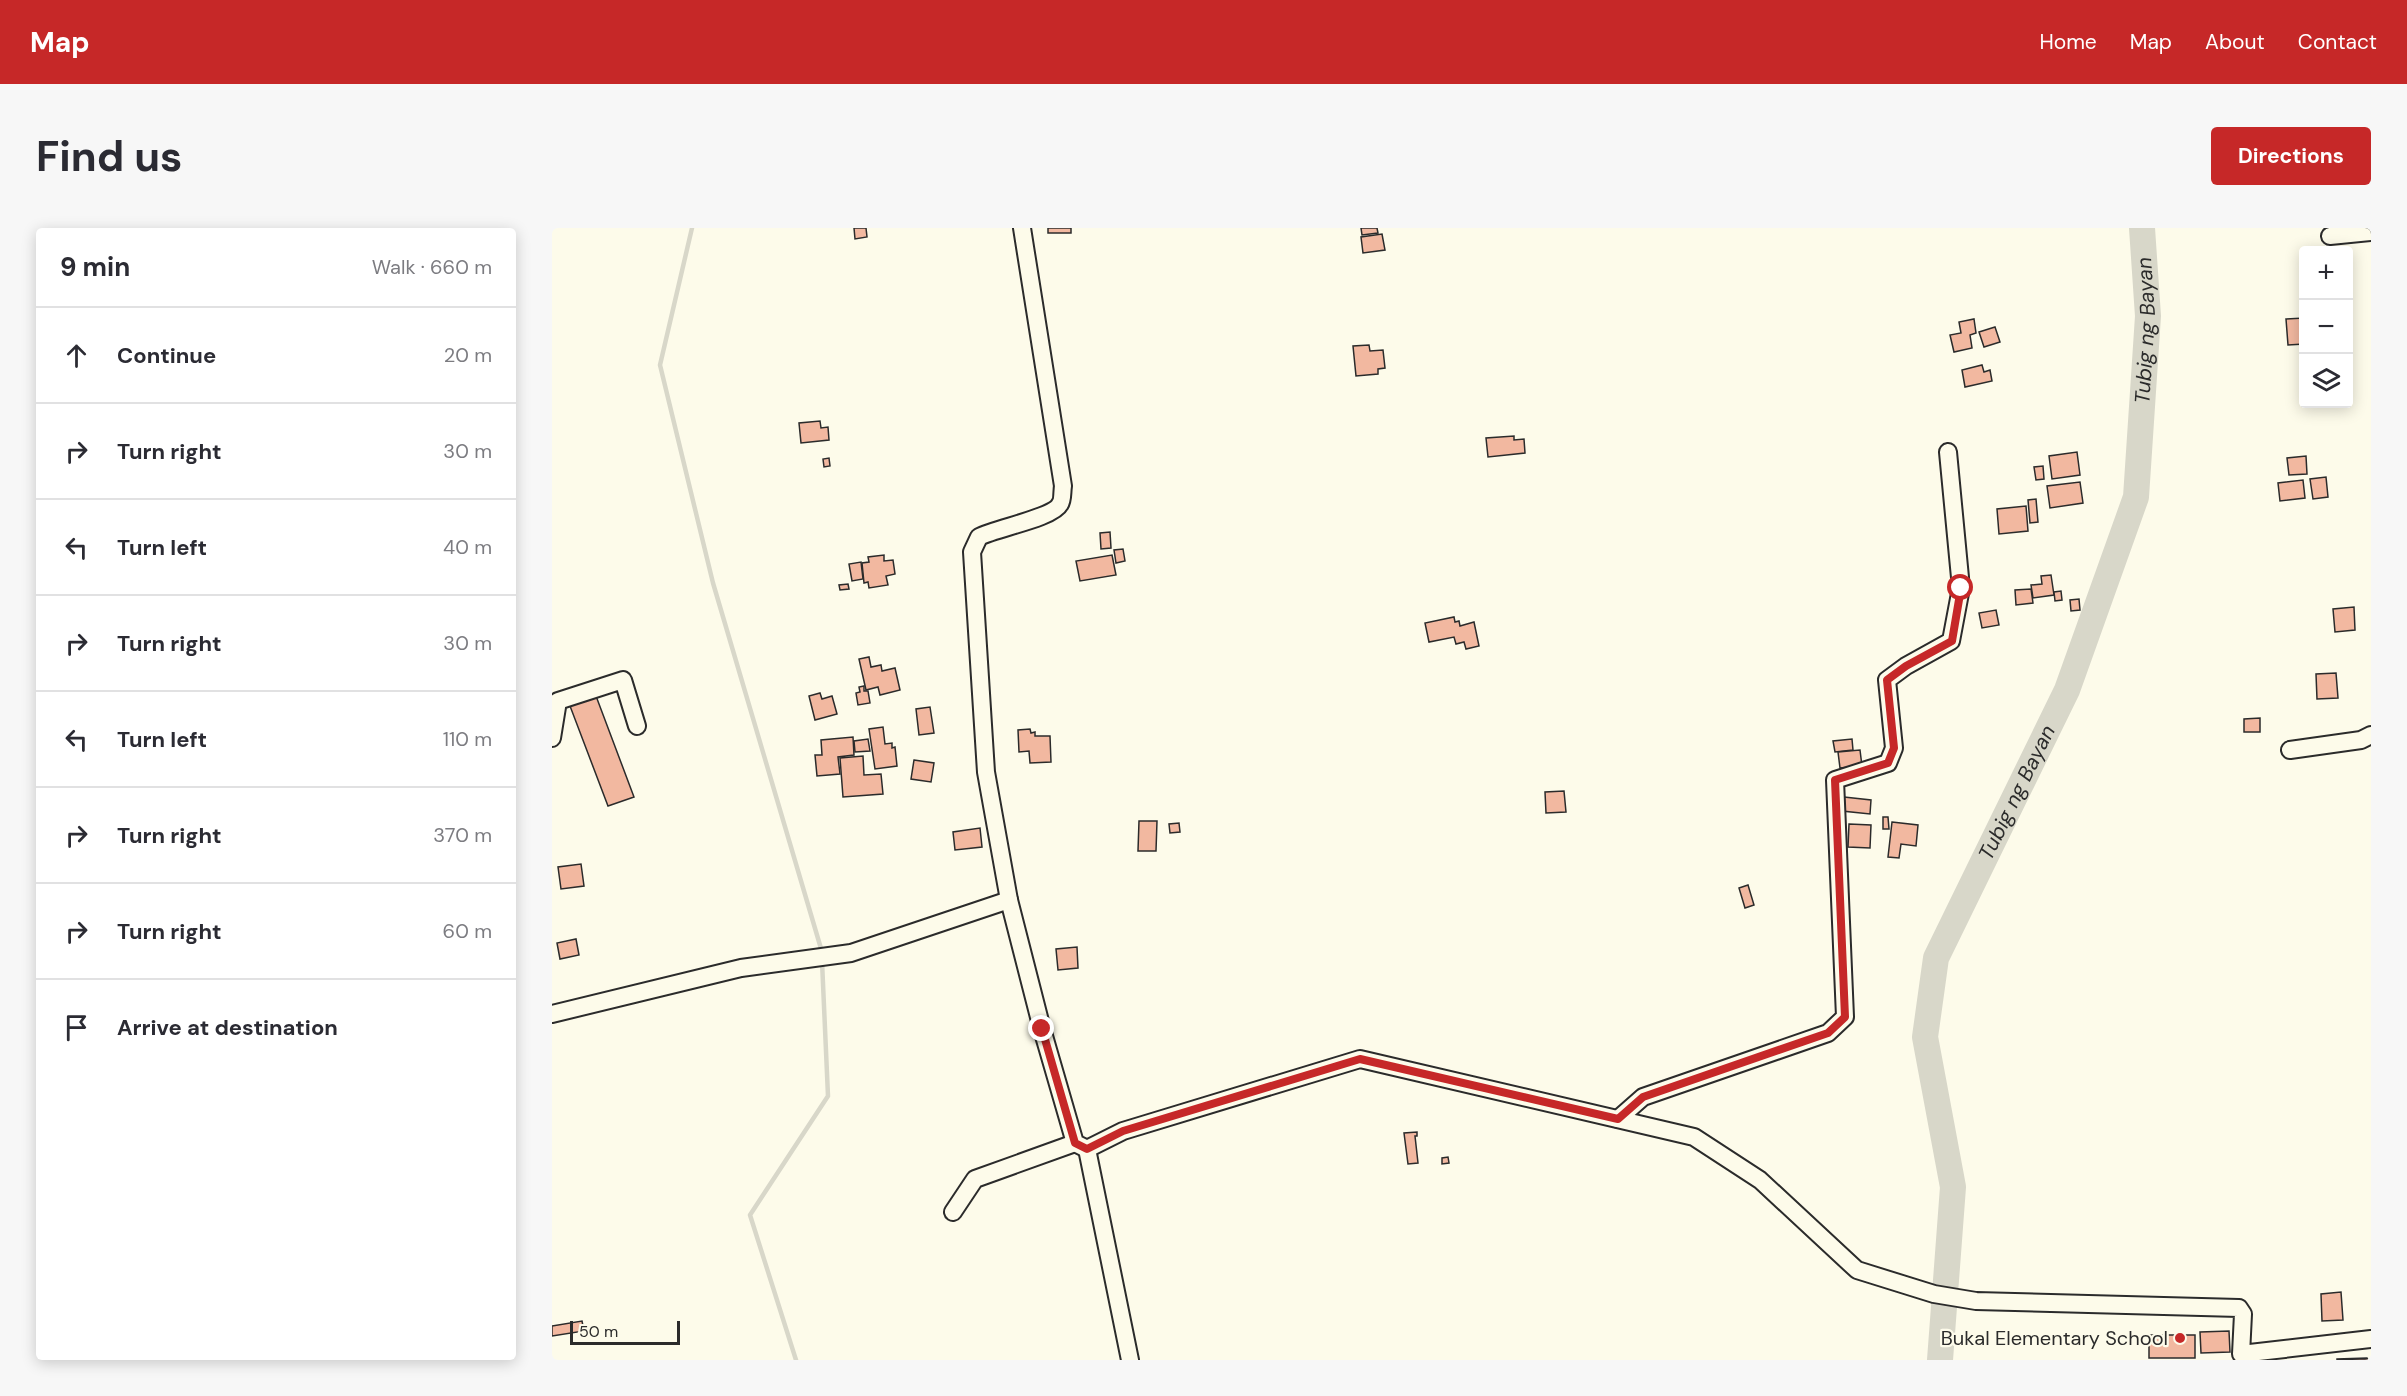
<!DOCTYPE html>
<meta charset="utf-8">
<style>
body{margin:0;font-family:"DM Sans",sans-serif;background:#f7f7f7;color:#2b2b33}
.controls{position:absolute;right:18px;top:18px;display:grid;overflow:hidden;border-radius:6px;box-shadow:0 3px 15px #0003}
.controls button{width:54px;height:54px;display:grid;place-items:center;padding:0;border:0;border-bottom:2px solid #e1e1e2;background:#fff;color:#2b2b33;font:30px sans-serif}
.scale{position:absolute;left:18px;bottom:15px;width:110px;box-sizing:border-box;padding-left:6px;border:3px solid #2b2b2b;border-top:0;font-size:16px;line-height:21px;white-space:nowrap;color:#2b2b2b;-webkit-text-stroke:4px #fdfbea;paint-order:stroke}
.stop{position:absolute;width:18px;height:18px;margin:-14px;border:4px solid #c62828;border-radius:50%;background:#fff}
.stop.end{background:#c62828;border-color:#fff;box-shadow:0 2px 6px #0008}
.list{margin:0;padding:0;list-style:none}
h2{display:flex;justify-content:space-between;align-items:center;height:78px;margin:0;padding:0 24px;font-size:26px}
h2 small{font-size:20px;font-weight:400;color:#7c7c81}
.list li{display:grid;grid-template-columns:39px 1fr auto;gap:18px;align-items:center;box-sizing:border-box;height:96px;padding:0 24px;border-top:2px solid #e1e1e2}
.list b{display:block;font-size:22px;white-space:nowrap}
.list em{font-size:20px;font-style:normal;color:#7c7c81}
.icon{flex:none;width:33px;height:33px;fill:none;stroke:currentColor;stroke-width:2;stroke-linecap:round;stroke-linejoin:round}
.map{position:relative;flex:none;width:1819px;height:1132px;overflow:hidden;border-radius:6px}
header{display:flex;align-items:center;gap:36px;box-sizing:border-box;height:84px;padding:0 30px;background:#c62828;color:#fff}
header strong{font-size:28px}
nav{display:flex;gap:33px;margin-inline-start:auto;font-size:21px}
.intro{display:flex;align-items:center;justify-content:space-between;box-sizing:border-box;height:144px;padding:0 36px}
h1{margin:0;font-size:42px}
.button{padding:15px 27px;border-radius:6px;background:#c62828;color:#fff;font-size:21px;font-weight:700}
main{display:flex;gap:36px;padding:0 36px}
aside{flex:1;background:#fff;border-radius:6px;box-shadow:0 3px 15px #0003}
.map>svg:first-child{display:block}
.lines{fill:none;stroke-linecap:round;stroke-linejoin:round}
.stream{stroke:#d8d7c9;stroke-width:4.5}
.river{stroke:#d8d7c9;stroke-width:26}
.building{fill:#f2b8a0;stroke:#2b2b2b;stroke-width:1.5}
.minor-casing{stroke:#2b2b2b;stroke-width:20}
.minor{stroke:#fdfbea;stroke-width:16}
.route{stroke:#c62828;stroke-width:8}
.poi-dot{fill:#c62828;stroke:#fdfbea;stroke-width:2}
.labels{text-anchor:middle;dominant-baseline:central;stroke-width:4.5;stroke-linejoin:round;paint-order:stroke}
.poi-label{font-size:20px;fill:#2b2b2b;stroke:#fdfbea;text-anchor:end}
.water-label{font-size:21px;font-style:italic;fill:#2b2b2b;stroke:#fdfbea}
</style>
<header>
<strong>Map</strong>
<nav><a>Home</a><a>Map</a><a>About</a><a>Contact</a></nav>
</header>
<div class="intro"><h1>Find us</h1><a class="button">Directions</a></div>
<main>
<aside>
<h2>9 min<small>Walk · 660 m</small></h2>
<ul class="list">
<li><svg class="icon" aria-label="ahead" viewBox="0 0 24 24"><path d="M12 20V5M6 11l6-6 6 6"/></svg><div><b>Continue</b></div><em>20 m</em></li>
<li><svg class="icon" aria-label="right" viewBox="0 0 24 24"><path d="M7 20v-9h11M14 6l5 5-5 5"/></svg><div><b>Turn right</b></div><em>30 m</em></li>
<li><svg class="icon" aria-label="left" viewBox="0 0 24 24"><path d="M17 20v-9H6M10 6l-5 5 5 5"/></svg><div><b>Turn left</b></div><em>40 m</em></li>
<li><svg class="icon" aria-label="right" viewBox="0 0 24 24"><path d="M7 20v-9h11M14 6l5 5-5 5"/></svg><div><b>Turn right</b></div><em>30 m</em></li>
<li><svg class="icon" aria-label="left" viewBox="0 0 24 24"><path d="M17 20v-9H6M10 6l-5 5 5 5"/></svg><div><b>Turn left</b></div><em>110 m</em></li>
<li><svg class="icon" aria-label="right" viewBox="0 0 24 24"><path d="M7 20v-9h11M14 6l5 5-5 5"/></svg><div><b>Turn right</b></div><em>370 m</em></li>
<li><svg class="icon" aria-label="right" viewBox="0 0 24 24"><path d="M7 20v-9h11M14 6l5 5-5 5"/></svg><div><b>Turn right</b></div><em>60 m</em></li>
<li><svg class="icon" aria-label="arrive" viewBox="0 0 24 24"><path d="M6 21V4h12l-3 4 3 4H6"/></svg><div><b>Arrive at destination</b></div></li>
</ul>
</aside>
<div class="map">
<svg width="1819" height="1132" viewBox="0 0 1819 1132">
<rect width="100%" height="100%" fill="#fdfbea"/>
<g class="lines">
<g class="stream">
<polyline points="140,0 108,137 161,355 270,724"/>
<polyline points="244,1132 198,987 276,868 270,733"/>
</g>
<path class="river" id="s1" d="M 1388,1132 L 1401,959 L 1373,809 L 1384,730 L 1515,462 L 1584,269 L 1596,88 L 1590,0"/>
</g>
<g class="building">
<polygon points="302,0 314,0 315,9 303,11"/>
<rect x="496" y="0" width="23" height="5"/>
<polygon points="809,0 825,0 826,5 810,7"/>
<polygon points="830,6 833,22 811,25 809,9"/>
<polygon points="1752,90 1752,116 1736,117 1734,91"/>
<polygon points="1422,91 1424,105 1418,107 1420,120 1402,124 1398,107 1409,105 1407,94"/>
<polygon points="1443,99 1448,114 1432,119 1427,104"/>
<polygon points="817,117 818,123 831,122 833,140 826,141 826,146 804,148 801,118"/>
<polygon points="1430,137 1432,144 1438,142 1440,153 1413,159 1410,142"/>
<polygon points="268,193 269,200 276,199 277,212 249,215 247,195"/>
<polygon points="962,208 962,212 972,211 973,225 936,229 934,210"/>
<polygon points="1525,224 1528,247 1500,251 1497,228"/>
<polygon points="1754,228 1755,246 1737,247 1735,230"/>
<polygon points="277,230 278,238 272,239 271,231"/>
<polygon points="1491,238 1492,251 1484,252 1482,239"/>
<polygon points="1774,249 1776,269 1761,271 1758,251"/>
<polygon points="1751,252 1753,270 1728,273 1726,255"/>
<polygon points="1528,254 1531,275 1498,280 1495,258"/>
<polygon points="1484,271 1486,294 1478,295 1476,272"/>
<polygon points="1474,278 1476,303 1447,306 1445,281"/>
<polygon points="558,304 559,320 549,321 548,305"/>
<polygon points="571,321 573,333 564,335 562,322"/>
<polygon points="332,327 332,333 341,332 343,346 334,348 336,357 317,360 316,354 312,355 310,335 317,334 316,329"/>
<polygon points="560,327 564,347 528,353 524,333"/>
<polygon points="309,334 311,351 300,353 297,336"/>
<polygon points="1499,347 1502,367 1481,370 1479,357 1490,356 1489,348"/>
<polygon points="296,356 297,361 288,362 287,357"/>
<polygon points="1479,361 1481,375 1464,377 1463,362"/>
<polygon points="1509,363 1510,372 1503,373 1502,364"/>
<polygon points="1527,371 1528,382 1519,383 1518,372"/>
<polygon points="1802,379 1803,402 1783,404 1781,381"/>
<polygon points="1444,382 1447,397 1430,400 1427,385"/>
<polygon points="902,389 903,394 907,393 908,398 922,394 927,418 914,421 912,414 904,416 902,409 877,414 873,395"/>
<polygon points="317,429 319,439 329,437 330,443 343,440 348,462 328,467 326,459 314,462 307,431"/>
<polygon points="1784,445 1786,470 1765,471 1764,446"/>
<polygon points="312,458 312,463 316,463 318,475 306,477 304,465 308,464 307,459"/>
<polygon points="268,465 270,471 280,468 285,486 263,492 257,468"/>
<polygon points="44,468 82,569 56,578 18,478"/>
<polygon points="378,479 382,505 367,507 364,481"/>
<polygon points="1708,490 1708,504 1692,504 1692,491"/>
<polygon points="331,499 333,516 340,515 340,520 343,519 345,538 323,541 317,501"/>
<polygon points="478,501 479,505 483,504 483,508 498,508 499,534 478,535 477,523 467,524 466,502"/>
<polygon points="301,509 302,527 286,529 288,546 265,548 263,527 270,527 269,512"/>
<polygon points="316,511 318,523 303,524 302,513"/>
<polygon points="1300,511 1301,522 1283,524 1281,513"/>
<polygon points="1308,522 1310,538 1288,540 1286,524"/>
<polygon points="311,528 312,547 329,546 331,566 291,569 288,530"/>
<polygon points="362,532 382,535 379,554 359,551"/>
<polygon points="1012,563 1014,584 994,585 993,564"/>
<polygon points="1292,569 1319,572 1318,586 1290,583"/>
<polygon points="1331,589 1336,589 1337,601 1331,601"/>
<polygon points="587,593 605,593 604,623 586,623"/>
<polygon points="1340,594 1366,597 1364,618 1349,616 1347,630 1336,629"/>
<polygon points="627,595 628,604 618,605 617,596"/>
<polygon points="1297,596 1319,597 1318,620 1296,619"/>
<polygon points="428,600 430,619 403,622 401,604"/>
<polygon points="29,636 32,658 9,661 6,639"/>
<polygon points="1196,657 1202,677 1193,680 1187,660"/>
<polygon points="24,711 27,727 8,731 5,715"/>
<polygon points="525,719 526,740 506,742 504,721"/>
<polygon points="865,904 865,908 863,908 866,935 856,936 852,905"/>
<polygon points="896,929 897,935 890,936 890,930"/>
<polygon points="1789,1064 1791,1092 1770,1093 1769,1066"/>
<polygon points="30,1093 32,1103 0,1108 0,1098"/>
<polygon points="1677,1103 1678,1124 1649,1125 1648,1104"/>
<rect x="1597" y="1107" width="46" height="23"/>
<polygon points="1815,1130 1816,1132 1785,1132 1785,1131"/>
</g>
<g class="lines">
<g class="minor-casing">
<g id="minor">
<path d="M 470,0 L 511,258 C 510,263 511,272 508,276 C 501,290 444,300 427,309 L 420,324 L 434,544 L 457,672 L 490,801 L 523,915 L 535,921 L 571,903 L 808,831 L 1142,909 L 1208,952 L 1305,1042 L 1382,1066 L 1424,1073 L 1687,1080 L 1691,1086 L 1689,1126 L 1819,1111"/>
<polyline points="1778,8 1819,4"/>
<polyline points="0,510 6,473 71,452 85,498"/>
<polyline points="1738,522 1809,512 1819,507"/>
<polyline points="0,786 189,740 299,725 457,672"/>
<polyline points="1066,891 1091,869 1276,805 1293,789 1283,552 1336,535 1342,520 1335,452 1354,438 1399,413 1409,360 1396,224"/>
<polyline points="535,921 578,1132"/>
<polyline points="401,984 423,951 523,915"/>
</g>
</g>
<use href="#minor" class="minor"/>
</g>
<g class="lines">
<polyline class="route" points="490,801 523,915 535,921 571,903 808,831 1066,891 1091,869 1276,805 1293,789 1283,552 1336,535 1342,520 1335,452 1354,438 1400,413 1409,360"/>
</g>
<circle class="poi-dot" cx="1628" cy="1110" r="6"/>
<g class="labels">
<g class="poi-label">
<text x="1616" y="1110">Bukal Elementary School</text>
</g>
<g class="water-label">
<text stroke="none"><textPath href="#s1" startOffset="1076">Tubig ng Bayan</textPath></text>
<text stroke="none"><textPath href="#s1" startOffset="590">Tubig ng Bayan</textPath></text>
</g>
</g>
</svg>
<div class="controls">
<button>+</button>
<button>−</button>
<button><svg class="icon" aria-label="layers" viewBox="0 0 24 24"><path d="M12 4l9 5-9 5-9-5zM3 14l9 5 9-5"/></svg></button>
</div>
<div class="scale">50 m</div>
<div class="stop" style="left:1409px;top:360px"></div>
<div class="stop end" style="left:490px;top:801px"></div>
</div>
</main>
